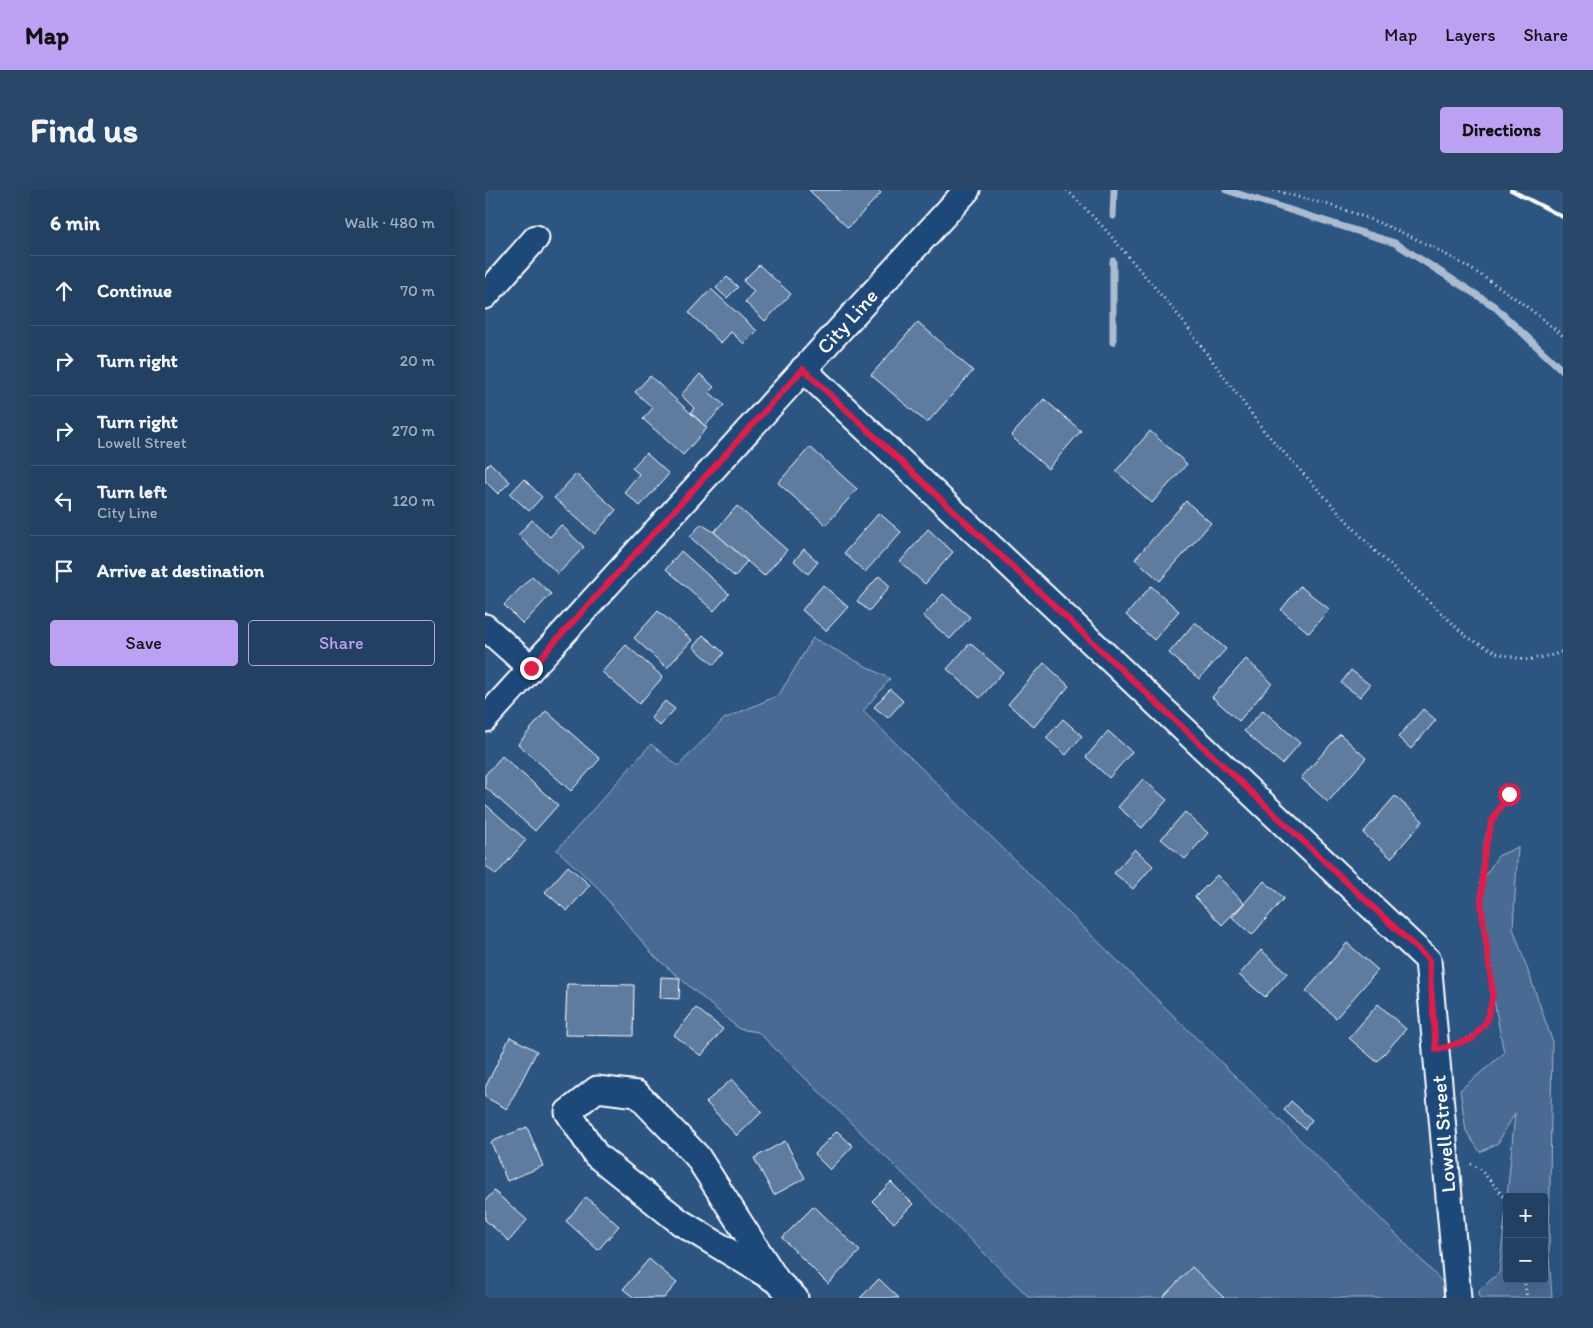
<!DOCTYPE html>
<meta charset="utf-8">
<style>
body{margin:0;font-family:Itim,sans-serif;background:#294768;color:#f1f3f6}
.controls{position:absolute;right:15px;bottom:15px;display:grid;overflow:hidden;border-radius:5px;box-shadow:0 5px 20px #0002}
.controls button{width:45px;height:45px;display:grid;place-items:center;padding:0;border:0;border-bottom:1px solid #3e5977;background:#214062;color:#f1f3f6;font:25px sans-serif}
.stop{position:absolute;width:15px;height:15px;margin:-11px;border:4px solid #e11d48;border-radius:50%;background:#fff}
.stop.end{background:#e11d48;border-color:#fff;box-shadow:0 1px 5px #0008}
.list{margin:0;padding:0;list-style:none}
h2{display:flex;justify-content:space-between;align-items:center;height:65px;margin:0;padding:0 20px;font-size:21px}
h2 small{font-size:16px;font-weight:400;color:#a2afbe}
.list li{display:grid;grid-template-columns:32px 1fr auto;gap:15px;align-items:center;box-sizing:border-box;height:70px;padding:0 20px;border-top:1px solid #3e5977}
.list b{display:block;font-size:19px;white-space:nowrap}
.list p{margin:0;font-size:16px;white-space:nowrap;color:#a2afbe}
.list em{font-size:16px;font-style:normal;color:#a2afbe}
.actions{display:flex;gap:10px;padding:15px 20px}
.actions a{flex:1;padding:11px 0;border:1px solid #bca0f2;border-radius:5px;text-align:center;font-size:18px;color:#bca0f2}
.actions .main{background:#bca0f2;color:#111}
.icon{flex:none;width:28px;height:28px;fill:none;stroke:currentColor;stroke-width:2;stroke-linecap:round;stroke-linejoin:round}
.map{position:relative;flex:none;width:1078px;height:1108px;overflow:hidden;border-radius:5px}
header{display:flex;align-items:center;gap:30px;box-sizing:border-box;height:70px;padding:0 25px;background:#bca0f2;color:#111}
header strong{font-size:24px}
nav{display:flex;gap:28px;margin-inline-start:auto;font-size:18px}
.intro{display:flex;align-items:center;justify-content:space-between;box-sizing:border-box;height:120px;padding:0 30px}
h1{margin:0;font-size:35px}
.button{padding:12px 22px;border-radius:5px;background:#bca0f2;color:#111;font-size:18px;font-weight:700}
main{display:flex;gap:30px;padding:0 30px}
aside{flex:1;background:#214062;border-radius:5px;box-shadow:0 5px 20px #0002}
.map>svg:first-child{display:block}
.green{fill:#486b92;stroke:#a4b5c8}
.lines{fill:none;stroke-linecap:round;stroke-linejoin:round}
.stream{stroke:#acbcce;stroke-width:7}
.building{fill:#5e7c9f;stroke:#fff}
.minor-casing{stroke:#fff;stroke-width:29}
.path{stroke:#fff;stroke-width:3;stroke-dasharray:1 4;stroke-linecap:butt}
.minor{stroke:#1f4a7a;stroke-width:25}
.rail{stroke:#fff;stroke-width:4}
.route{stroke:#e11d48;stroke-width:6}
.labels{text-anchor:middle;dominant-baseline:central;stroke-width:4;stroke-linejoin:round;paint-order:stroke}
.street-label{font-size:21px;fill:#fff;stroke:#1f4a7a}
</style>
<header>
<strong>Map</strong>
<nav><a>Map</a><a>Layers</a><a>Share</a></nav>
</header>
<div class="intro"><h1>Find us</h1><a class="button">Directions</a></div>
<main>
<aside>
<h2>6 min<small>Walk · 480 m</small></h2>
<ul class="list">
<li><svg class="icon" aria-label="ahead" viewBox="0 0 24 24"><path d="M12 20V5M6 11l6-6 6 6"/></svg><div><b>Continue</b></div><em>70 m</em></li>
<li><svg class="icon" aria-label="right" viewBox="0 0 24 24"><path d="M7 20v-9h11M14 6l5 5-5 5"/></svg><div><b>Turn right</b></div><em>20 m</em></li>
<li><svg class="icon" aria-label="right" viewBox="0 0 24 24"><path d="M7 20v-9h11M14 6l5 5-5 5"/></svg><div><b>Turn right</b><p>Lowell Street</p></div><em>270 m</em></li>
<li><svg class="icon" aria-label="left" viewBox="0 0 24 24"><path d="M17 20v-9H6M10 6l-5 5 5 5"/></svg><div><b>Turn left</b><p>City Line</p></div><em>120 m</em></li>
<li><svg class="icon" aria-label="arrive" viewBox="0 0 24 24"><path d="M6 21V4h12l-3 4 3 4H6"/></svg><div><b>Arrive at destination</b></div></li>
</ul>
<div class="actions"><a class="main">Save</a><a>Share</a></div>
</aside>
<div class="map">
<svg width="1078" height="1108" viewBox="0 0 1078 1108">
<rect width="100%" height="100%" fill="#2c5582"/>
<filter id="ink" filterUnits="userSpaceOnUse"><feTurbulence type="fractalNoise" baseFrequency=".02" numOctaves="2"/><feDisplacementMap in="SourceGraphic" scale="10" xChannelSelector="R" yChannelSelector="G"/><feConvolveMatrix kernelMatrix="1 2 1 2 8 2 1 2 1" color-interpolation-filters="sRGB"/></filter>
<g filter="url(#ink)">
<g class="green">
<polygon points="328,448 405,489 378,521 905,1038 973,1108 545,1108 273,842 254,839 168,765 110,695 72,660 166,554 193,576 239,529 294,505"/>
<polygon points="1033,657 1028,738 1067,850 1064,1064 1067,1108 995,1108 994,1100 1014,1083 1022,1009 1022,1089 1059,1089 1059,1007 1022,1007 1030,923 1013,953 995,962 981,941 975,900 1019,863 1008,805 996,713 998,689 1013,666"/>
</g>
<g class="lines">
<g class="stream">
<polyline points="741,0 910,53 1009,116 1078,181"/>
<polyline points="628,26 629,0"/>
<polyline points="628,152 628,71"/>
</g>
</g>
<g class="building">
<polygon points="324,0 393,0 396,3 363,38"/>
<polygon points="274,75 306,104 280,131 260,112 269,101 258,91"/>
<polygon points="242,87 253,97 242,108 231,98"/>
<polygon points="226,99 272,141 259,154 246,142 236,153 204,123"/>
<polygon points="433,132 488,181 442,233 386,185"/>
<polygon points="215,184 229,197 224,202 239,215 220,236 206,223 209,218 196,205"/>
<polygon points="165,186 222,238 198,265 158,229 168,218 150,202"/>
<polygon points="559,209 596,241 563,279 526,246"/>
<polygon points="665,241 702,274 667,313 631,281"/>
<polygon points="325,257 372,299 341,335 293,293"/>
<polygon points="161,263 184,284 155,316 139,302 154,284 147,278"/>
<polygon points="5,273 25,292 13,304 0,291 0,278"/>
<polygon points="91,284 131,320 110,344 69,308"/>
<polygon points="39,289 57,307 44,321 25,304"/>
<polygon points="701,311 726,333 675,391 650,369"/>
<polygon points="252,316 302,360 279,386 229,342"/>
<polygon points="394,323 416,342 380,382 359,363"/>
<polygon points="47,330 65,347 76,335 99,357 73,384 33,345"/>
<polygon points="216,334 229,342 262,371 250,387 205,347"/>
<polygon points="443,339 468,362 440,394 415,372"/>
<polygon points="319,359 333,372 323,384 309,371"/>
<polygon points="196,361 244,404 229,421 181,379"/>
<polygon points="47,386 66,404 38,434 19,415"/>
<polygon points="394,386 405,396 384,421 372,411"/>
<polygon points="338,395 363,417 341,441 317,420"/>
<polygon points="666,396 694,421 669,450 641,425"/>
<polygon points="815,396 844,419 824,443 796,420"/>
<polygon points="458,404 485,427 465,449 438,426"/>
<polygon points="173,421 207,450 182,478 149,448"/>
<polygon points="710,432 741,459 714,489 684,463"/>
<polygon points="218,445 239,463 229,475 208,457"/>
<polygon points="485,453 518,482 495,508 462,479"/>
<polygon points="141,455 178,487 154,514 117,482"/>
<polygon points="761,469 787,493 754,531 727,507"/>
<polygon points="559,473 584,496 549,537 523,514"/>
<polygon points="866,480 885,495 875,507 856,493"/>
<polygon points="405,499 418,511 403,528 389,517"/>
<polygon points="180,511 190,519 175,536 166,528"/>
<polygon points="938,519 951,530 926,559 913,547"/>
<polygon points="778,520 815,553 797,574 759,541"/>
<polygon points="61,521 115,569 86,601 33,554"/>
<polygon points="578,529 597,546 581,565 561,548"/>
<polygon points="623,541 647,562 624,588 601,567"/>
<polygon points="855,544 881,568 843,612 816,588"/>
<polygon points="17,566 73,615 50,641 0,597 0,585"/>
<polygon points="658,589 682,610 657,638 633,617"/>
<polygon points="910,606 938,631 906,668 878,643"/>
<polygon points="0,614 41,650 11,685 0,675"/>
<polygon points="700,622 723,643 700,669 676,649"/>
<polygon points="650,659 668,676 648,699 629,683"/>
<polygon points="83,676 105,695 82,721 60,702"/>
<polygon points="732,685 759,713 737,735 710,707"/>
<polygon points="779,691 799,708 767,745 747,727"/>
<polygon points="862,753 893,780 851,828 821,801"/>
<polygon points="776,760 802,783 780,807 754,785"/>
<polygon points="176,787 195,788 194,809 175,808"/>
<polygon points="82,794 149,795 148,846 80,845"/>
<polygon points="893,814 921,839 892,872 864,848"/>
<polygon points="211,818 238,839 216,866 189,845"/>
<polygon points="25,847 52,861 22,919 0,907 0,898"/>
<polygon points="247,889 277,922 252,946 221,912"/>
<polygon points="806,911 827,930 820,939 799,920"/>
<polygon points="42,937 58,976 22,991 6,952"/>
<polygon points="352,941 368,956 345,980 329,964"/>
<polygon points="300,951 320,988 289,1005 269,968"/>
<polygon points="406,992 428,1014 409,1033 387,1011"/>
<polygon points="9,1001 42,1030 24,1051 0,1030 0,1011"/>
<polygon points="101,1007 134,1036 113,1060 81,1031"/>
<polygon points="329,1016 375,1061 343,1094 297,1048"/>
<polygon points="164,1069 192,1093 179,1108 149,1108 138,1099"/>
<polygon points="707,1077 739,1108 677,1108"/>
<polygon points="394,1089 414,1108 375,1108"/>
</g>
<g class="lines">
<g class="minor-casing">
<g id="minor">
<polyline points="0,106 51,48"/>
<polyline points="318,179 943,770 973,1108"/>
<polyline points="0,437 46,478"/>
<polyline points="0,529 482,0"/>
<polyline points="292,1091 212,966 152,904 112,899 83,922 111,965 195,1032 292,1091 310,1108"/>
</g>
</g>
<g class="path">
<polyline points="582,0 619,38 694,126 780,242 888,359 982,447 1012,463 1040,470 1068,465 1078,461"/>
<path d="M 789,0 C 813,8 838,12 862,21 C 942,48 1014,91 1078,146"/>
<path d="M 973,853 C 1031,834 997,757 996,713 C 995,690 998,650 1007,630 C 1011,621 1019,612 1025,604"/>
<polyline points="986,974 994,978 1022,1010"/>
<polyline points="1039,1089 1042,1108"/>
</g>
<use href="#minor" class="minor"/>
<polyline class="rail" points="1026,0 1078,27"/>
</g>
</g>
<g class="lines" filter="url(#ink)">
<polyline class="route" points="46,478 318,179 944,770 951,860 987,849 1002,831 1008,805 996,713 999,665 1007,630 1024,604"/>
</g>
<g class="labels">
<g class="street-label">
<text transform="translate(362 131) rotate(-48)">City Line</text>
<text transform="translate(958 944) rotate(-95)">Lowell Street</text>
</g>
</g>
</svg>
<div class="controls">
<button>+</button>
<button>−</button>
</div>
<div class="stop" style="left:1024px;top:604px"></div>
<div class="stop end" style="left:46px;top:478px"></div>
</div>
</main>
